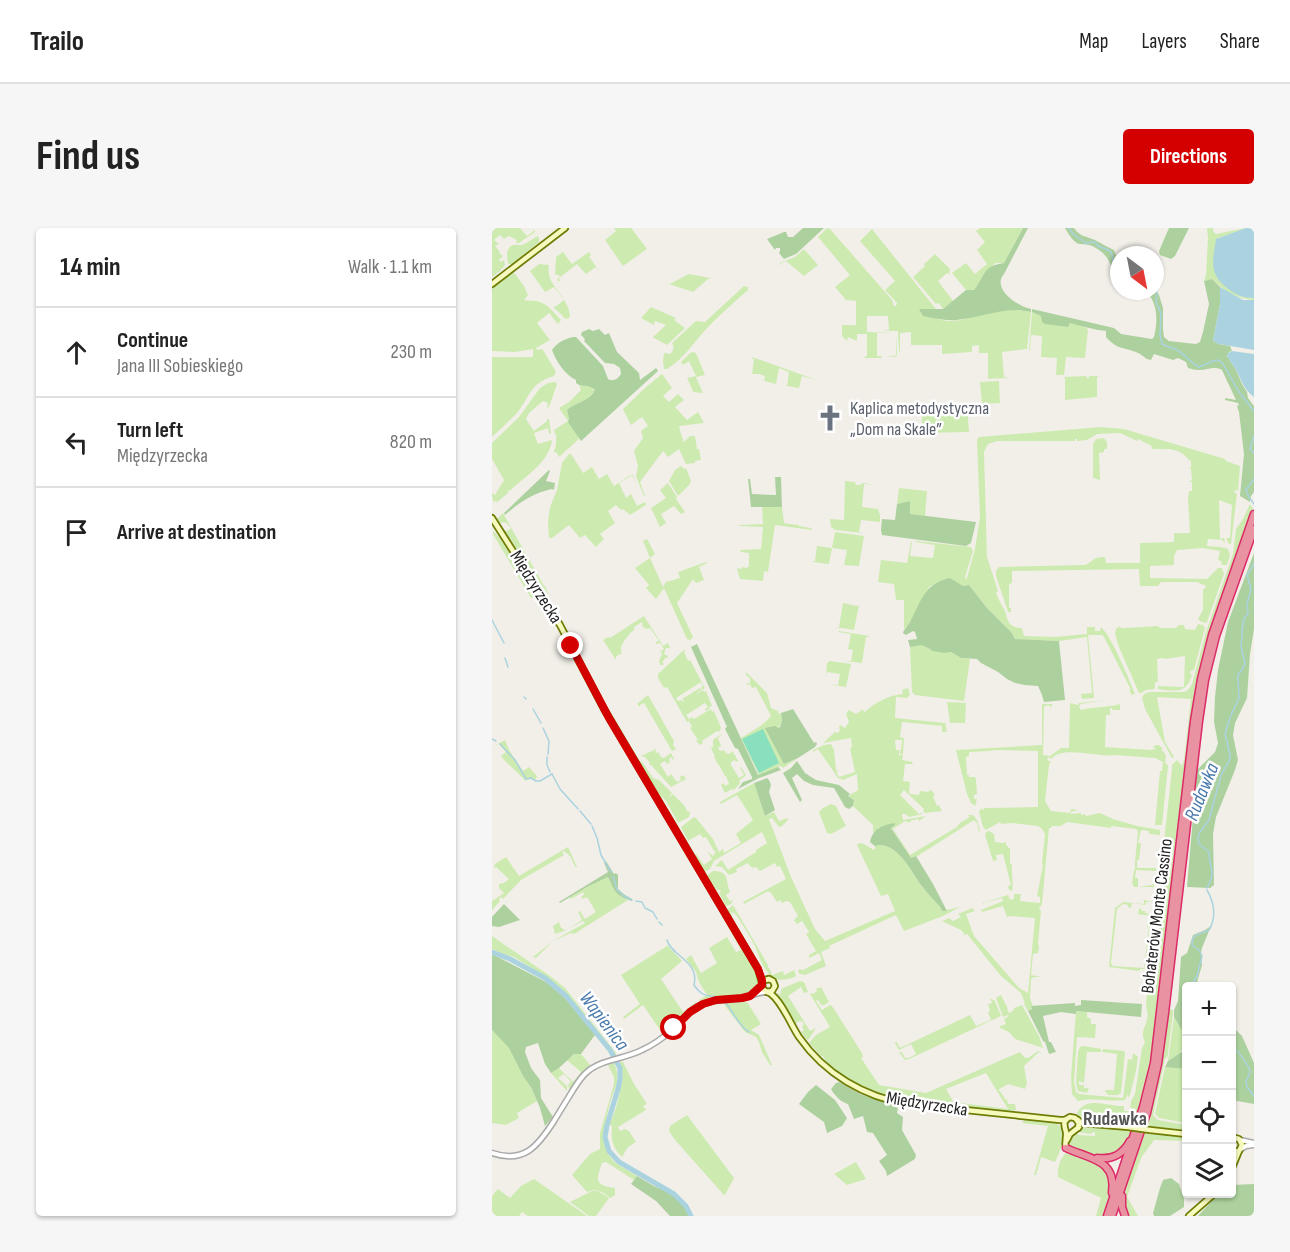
<!DOCTYPE html>
<meta charset="utf-8">
<style>
body{margin:0;font-family:"Sofia Sans Condensed",sans-serif;background:#f6f6f6;color:#222}
.controls{position:absolute;right:18px;bottom:18px;display:grid;overflow:hidden;border-radius:6px;box-shadow:0 2px 4px #0004}
.controls button{width:54px;height:54px;display:grid;place-items:center;padding:0;border:0;border-bottom:2px solid #e0e0e0;background:#fff;color:#222;font:30px sans-serif}
.compass{position:absolute;left:618px;top:18px;width:54px;height:54px;border-radius:50%;background:#fff;box-shadow:0 2px 4px #0004;rotate:148deg}
.stop{position:absolute;width:18px;height:18px;margin:-14px;border:4px solid #d40000;border-radius:50%;background:#fff}
.stop.end{background:#d40000;border-color:#fff;box-shadow:0 2px 6px #0008}
.list{margin:0;padding:0;list-style:none}
h2{display:flex;justify-content:space-between;align-items:center;height:78px;margin:0;padding:0 24px;font-size:26px}
h2 small{font-size:20px;font-weight:400;color:#767676}
.list li{display:grid;grid-template-columns:39px 1fr auto;gap:18px;align-items:center;box-sizing:border-box;height:90px;padding:0 24px;border-top:2px solid #e0e0e0}
.list b{display:block;font-size:22px;white-space:nowrap}
.list p{margin:0;font-size:20px;white-space:nowrap;color:#767676}
.list em{font-size:20px;font-style:normal;color:#767676}
.icon{flex:none;width:33px;height:33px;fill:none;stroke:currentColor;stroke-width:2;stroke-linecap:round;stroke-linejoin:round}
.map{position:relative;flex:none;width:762px;height:988px;overflow:hidden;border-radius:6px}
header{display:flex;align-items:center;gap:36px;box-sizing:border-box;height:84px;padding:0 30px;background:#fff;border-bottom:2px solid #e0e0e0}
header strong{font-size:28px}
nav{display:flex;gap:33px;margin-inline-start:auto;font-size:21px}
.intro{display:flex;align-items:center;justify-content:space-between;box-sizing:border-box;height:144px;padding:0 36px}
h1{margin:0;font-size:42px}
.button{padding:15px 27px;border-radius:6px;background:#d40000;color:#fff;font-size:21px;font-weight:700}
main{display:flex;gap:36px;padding:0 36px}
aside{flex:1;background:#fff;border-radius:6px;box-shadow:0 2px 4px #0004}
.map>svg:first-child{display:block}
.grass{fill:#cdebb0}
.forest{fill:#add19e}
.pitch{fill:#88e0be}
.water{fill:#aad3df}
.lines{fill:none;stroke-linecap:round;stroke-linejoin:round}
.stream{stroke:#aad3df;stroke-width:1.5}
.river{stroke:#aad3df;stroke-width:5}
.tertiary-casing{stroke:#a9a9a9;stroke-width:7}
.secondary-casing{stroke:#707d05;stroke-width:8}
.motorway-casing{stroke:#dc2a67;stroke-width:9}
.tertiary{stroke:#fff;stroke-width:4}
.secondary{stroke:#f7fabf;stroke-width:4.5}
.motorway{stroke:#e892a2;stroke-width:6}
.secondary-bridge-casing{stroke:#707d05;stroke-width:8;stroke-linecap:butt}
.secondary-bridge{stroke:#f7fabf;stroke-width:4.5}
.route{stroke:#d40000;stroke-width:8}
.labels{text-anchor:middle;dominant-baseline:central;stroke-width:5;stroke-linejoin:round;paint-order:stroke}
.worship-label{font-size:18px;fill:#5b616d;stroke:#fff;text-anchor:start}
.street-label{font-size:18px;fill:#222;stroke:#fff}
.water-label{font-size:20px;font-style:italic;fill:#4a7aab;stroke:#fff}
.neighbourhood-label{font-size:20px;font-weight:bold;fill:#555;stroke:#fff}
</style>
<header>
<strong>Trailo</strong>
<nav><a>Map</a><a>Layers</a><a>Share</a></nav>
</header>
<div class="intro"><h1>Find us</h1><a class="button">Directions</a></div>
<main>
<aside>
<h2>14 min<small>Walk · 1.1 km</small></h2>
<ul class="list">
<li><svg class="icon" aria-label="ahead" viewBox="0 0 24 24"><path d="M12 20V5M6 11l6-6 6 6"/></svg><div><b>Continue</b><p>Jana III Sobieskiego</p></div><em>230 m</em></li>
<li><svg class="icon" aria-label="left" viewBox="0 0 24 24"><path d="M17 20v-9H6M10 6l-5 5 5 5"/></svg><div><b>Turn left</b><p>Międzyrzecka</p></div><em>820 m</em></li>
<li><svg class="icon" aria-label="arrive" viewBox="0 0 24 24"><path d="M6 21V4h12l-3 4 3 4H6"/></svg><div><b>Arrive at destination</b></div></li>
</ul>
</aside>
<div class="map">
<svg width="762" height="988" viewBox="0 0 762 988">
<rect width="100%" height="100%" fill="#f2efe9"/>
<g class="grass">
<polygon points="0,0 28,0 35,8 43,2 43,4 27,15 24,15 25,12 17,8 12,11 8,7 2,12 7,16 3,18 8,24 7,25 11,28 7,32 9,34 12,32 13,37 8,43 0,49"/>
<polygon points="122,0 139,0 155,21 131,38 113,12 124,3"/>
<path d="M 335,0 L 338,1 L 394,65 L 400,72 L 402,78 L 404,78 L 405,75 L 393,62 L 403,53 L 368,13 L 380,1 L 444,81 L 427,81 C 434,85 441,90 449,92 C 465,96 484,87 501,84 C 513,82 526,81 539,84 L 535,121 L 510,124 L 512,149 L 518,150 L 491,151 L 496,151 L 496,125 L 487,125 L 487,117 L 480,118 L 480,124 L 450,126 L 450,117 L 419,117 L 419,104 L 408,105 L 408,124 L 407,123 L 406,103 L 392,103 L 397,102 L 396,88 L 375,88 L 375,104 L 404,105 L 405,128 L 402,129 L 394,128 L 403,128 L 404,127 L 404,105 L 385,105 L 385,128 L 390,128 L 389,130 L 371,130 L 375,128 L 375,106 L 365,106 L 365,113 L 356,109 L 355,113 L 350,108 L 350,97 L 364,97 L 364,73 L 354,72 L 343,59 L 358,47 L 326,9 Z"/>
<polygon points="488,0 531,0 512,35 503,35 482,62 474,62 460,45 474,35 483,46 495,36 485,22 493,14 484,3"/>
<path d="M 715,0 L 721,0 L 721,3 L 724,6 L 754,0 L 724,11 L 750,69 L 762,70 L 762,72 C 745,71 732,63 720,51 L 712,53 L 714,47 L 716,10 Z"/>
<path d="M 46,8 L 47,10 L 47,14 L 20,36 L 16,36 C 15,29 13,20 21,17 C 25,16 29,18 32,16 C 37,14 41,10 46,8 Z"/>
<polygon points="312,21 326,37 312,48 294,33 284,38 290,34 303,29"/>
<polygon points="71,24 80,36 97,24 99,27 97,29 109,45 104,39 94,46 85,36 67,50 68,53 66,53 65,52 68,48 63,46 64,29"/>
<polygon points="443,26 458,41 457,45 459,47 455,45 446,53 461,73 451,81 447,75 444,76 421,49 433,38 432,36"/>
<path d="M 47,36 L 57,37 C 53,58 76,66 78,88 L 77,90 L 75,91 L 71,89 L 70,87 L 62,80 L 62,78 L 63,79 L 72,72 L 62,59 L 53,64 L 38,43 Z"/>
<path d="M 21,43 L 32,58 L 36,67 L 32,72 C 37,73 43,72 48,74 C 57,77 63,86 69,92 L 66,96 L 57,85 L 45,95 L 58,112 L 44,120 L 45,122 L 49,121 L 51,122 L 64,144 L 62,148 C 37,156 40,166 25,185 C 17,193 9,201 0,209 L 0,129 L 41,129 L 41,121 L 23,124 L 0,123 L 0,59 Z"/>
<polygon points="197,46 218,50 218,51 216,51 201,64 177,56 164,63"/>
<path d="M 252,58 L 256,59 L 256,62 C 243,73 230,85 218,97 C 203,112 192,131 175,141 L 172,141 L 171,134 L 172,125 L 178,126 C 181,123 183,120 180,115 L 204,93 L 213,94 Z"/>
<polygon points="159,79 184,90 182,92 193,100 175,117 160,109 161,109 174,97 163,93 162,97 149,90"/>
<polygon points="540,84 549,88 588,97 596,101 593,130 574,129 572,147 564,147 565,130 549,129 550,108 539,107 538,123 537,122"/>
<polygon points="201,124 204,125 213,147 204,149 211,165 200,164 201,163 195,150 204,148 197,133 191,137 189,134 198,125"/>
<polygon points="260,129 322,151 324,152 310,148 307,160 295,158 297,144 287,140 284,156 272,153 273,148 267,146 260,146 262,131 259,130"/>
<polygon points="170,146 180,160 171,168 177,174 186,166 192,172 183,179 195,192 206,184 212,195 187,198 189,206 192,214 198,208 203,208 205,221 207,221 209,232 203,233 203,235 194,236 187,221 176,229 171,223 148,254 153,268 152,268 144,248 146,238 142,223 151,210 149,203 156,198 150,189 139,197 131,181 153,160"/>
<polygon points="594,148 595,150 597,150 597,148 608,148 605,149 605,169 573,172 573,150 571,149"/>
<polygon points="507,153 508,175 490,176 488,154"/>
<path d="M 63,154 L 65,156 L 57,179 L 55,180 L 56,175 L 51,173 L 37,185 L 34,191 L 42,203 L 55,193 L 55,191 L 57,191 L 59,205 L 57,206 L 56,200 L 42,205 L 46,216 L 60,212 C 58,233 35,247 20,261 L 17,263 L 16,262 L 16,265 L 4,275 L 5,273 L 3,273 L 0,277 L 2,274 L 0,271 L 2,272 L 0,269 L 0,265 L 3,267 L 12,252 L 0,231 L 0,215 L 27,189 L 48,160 L 56,155 Z"/>
<polygon points="87,157 98,158 103,163 94,172 77,180 75,182 77,191 87,211 67,229 65,225 62,224 64,216 64,209 65,208 63,206 62,202 76,193 67,180 77,174 89,162"/>
<polygon points="475,177 477,204 430,205 430,178"/>
<path d="M 609,199 L 632,201 L 733,231 L 734,233 L 748,238 L 746,263 L 743,262 L 742,264 L 745,266 L 739,316 L 737,316 L 734,310 L 738,310 L 740,277 L 727,272 L 728,311 L 732,310 L 733,315 L 730,312 L 716,311 L 715,317 L 715,318 C 722,319 729,318 736,321 L 738,327 L 735,337 L 730,337 L 729,333 L 726,332 L 728,323 L 711,320 L 685,322 L 682,328 L 682,337 L 658,338 L 658,350 L 715,351 L 726,340 L 730,340 L 732,346 L 715,394 L 713,395 L 708,393 L 706,391 L 711,382 L 711,362 L 714,359 L 714,358 L 705,354 L 669,354 L 666,358 L 648,358 L 647,341 L 520,343 L 520,355 L 517,356 L 517,380 L 519,380 L 519,384 L 516,384 L 504,348 L 504,343 L 507,339 L 593,337 C 603,333 599,329 613,329 L 614,335 L 648,335 L 648,315 L 682,314 L 682,305 L 698,305 L 696,271 L 697,263 L 700,263 L 700,254 L 697,254 L 700,252 L 699,241 L 697,240 L 699,239 L 699,233 L 697,232 C 687,219 676,221 661,221 L 659,220 L 660,218 L 646,211 L 645,213 L 628,205 L 605,206 L 595,212 L 585,213 L 585,211 L 583,211 L 583,213 L 505,213 L 496,216 L 492,224 L 495,329 L 506,363 L 504,364 C 506,371 509,376 512,381 C 517,392 514,399 530,400 L 532,408 L 563,409 L 595,406 L 595,399 L 603,399 L 603,403 L 608,403 L 609,399 C 619,407 638,453 643,466 L 640,467 L 637,462 L 639,462 L 612,409 L 610,407 L 596,407 L 602,470 L 590,471 L 589,466 L 600,465 L 595,409 L 567,413 L 523,411 L 520,405 L 495,380 L 477,357 L 471,358 L 453,351 L 437,359 L 417,397 L 412,401 L 412,372 L 404,372 L 402,356 L 386,354 L 389,332 L 415,335 L 419,314 L 420,313 L 421,314 L 420,314 L 418,328 L 441,330 L 443,317 L 423,314 L 424,313 L 479,319 L 481,323 L 473,349 L 474,351 L 475,350 L 483,321 L 488,289 L 485,212 L 487,209 Z"/>
<polygon points="612,210 615,214 615,221 612,221 612,224 607,225 608,252 601,250 601,216 604,211"/>
<polygon points="77,226 79,226 91,245 100,239 107,251 115,246 122,258 138,247 141,247 145,256 140,247 127,255 134,270 139,266 145,278 153,274 154,277 138,287 131,281 129,282 124,277 116,283 123,295 108,306 112,311 104,319 93,307 88,310 77,297 60,310 57,310 56,293 58,279 65,262 70,235"/>
<polygon points="189,238 192,241 194,240 199,253 198,256 186,268 177,253 183,242"/>
<polygon points="353,253 363,254 364,257 368,257 371,255 385,257 372,256 370,279 386,281 388,287 388,294 369,292 367,304 371,305 343,302 339,299 338,291 352,292"/>
<polygon points="176,255 185,269 184,271 193,284 189,286 182,278 169,286 174,295 168,299 159,280 174,270 168,262"/>
<polygon points="407,260 435,263 433,288 417,286 418,273 405,276"/>
<path d="M 758,276 L 761,281 L 720,394 L 705,452 L 697,505 L 662,812 L 652,865 L 642,897 L 588,892 L 585,887 L 586,886 L 585,885 C 595,867 616,879 632,878 L 632,883 L 638,883 L 639,873 L 643,866 L 650,820 L 653,814 C 648,805 653,800 655,791 C 657,786 654,781 654,776 L 680,541 L 680,537 L 685,532 L 690,538 L 692,532 L 699,471 L 665,469 L 673,514 L 682,529 L 680,530 L 653,481 L 650,470 L 652,466 L 657,464 L 693,464 L 696,462 L 700,456 L 714,404 L 741,326 L 744,301 L 751,291 Z"/>
<polygon points="270,279 290,279 292,295 304,297 305,296 307,298 319,300 320,302 283,297 276,344 272,343 271,353 248,351 245,340 250,341 250,339 255,340 257,338 257,325 249,324 248,322 269,321 271,299 247,298 247,297 271,296"/>
<path d="M 11,285 L 52,358 L 53,357 L 53,349 L 53,358 L 57,368 L 43,350 L 12,302 L 15,303 L 19,300 C 15,296 14,293 8,295 L 5,291 Z"/>
<polygon points="1,303 8,310 44,366 44,368 39,370 1,306"/>
<polygon points="343,304 372,308 367,338 352,337 355,322 340,320 337,336 320,334 323,333 325,318 340,320"/>
<polygon points="155,311 163,326 158,330 171,359 174,354 188,350 186,344 214,334 215,335 207,339 212,352 204,355 201,351 185,375 201,409 198,412 195,411 172,360 164,371 154,360 157,357 143,340 158,330 151,313"/>
<polygon points="351,375 365,378 367,377 362,402 343,399 347,399"/>
<path d="M 152,388 L 171,418 L 176,415 L 178,420 L 174,420 L 172,426 L 176,428 L 175,430 L 173,430 L 170,435 L 172,435 L 171,437 L 168,437 L 167,433 L 170,426 L 166,418 L 169,423 L 172,421 L 168,415 L 164,416 L 164,414 L 167,413 L 158,400 L 155,401 L 151,399 L 150,394 L 142,399 L 142,402 C 138,405 131,413 129,419 C 129,421 130,424 129,427 L 127,426 L 124,429 L 124,432 L 111,412 L 116,409 L 118,410 Z"/>
<path d="M 706,396 L 711,397 L 713,400 L 702,442 L 698,443 L 698,445 L 700,447 C 694,467 682,463 666,461 L 666,458 L 692,459 L 693,428 L 673,431 L 671,430 L 665,431 L 666,454 L 663,454 L 663,461 L 654,462 L 649,465 L 647,465 L 627,419 L 623,406 L 624,401 L 628,398 L 629,400 L 633,400 L 666,398 L 668,400 L 684,400 L 687,397 L 692,397 L 693,401 L 703,402 Z"/>
<polygon points="347,403 377,408 377,409 374,409 370,435 353,433 359,433 361,422 356,421 359,406 346,404"/>
<polygon points="427,417 431,417 436,421 459,424 469,430 478,431 472,473 423,467 420,464 418,419"/>
<polygon points="192,422 194,423 192,424 196,433 198,432 213,460 210,462 209,460 211,458 209,454 184,470 186,473 189,472 191,474 192,473 190,471 208,460 209,462 203,467 211,462 212,464 214,463 220,478 217,479 218,480 214,483 213,481 216,479 213,475 194,487 197,491 200,489 202,491 219,481 220,484 222,483 229,500 227,504 225,503 210,513 211,515 208,517 204,513 206,512 198,500 200,499 197,493 195,494 175,459 172,460 166,450 166,446"/>
<polygon points="338,433 359,436 354,459 335,456 346,457 348,446 335,444 334,448 335,435"/>
<path d="M 254,444 L 275,465 L 279,480 L 286,483 L 287,486 L 289,485 L 290,494 L 286,500 L 292,536 L 306,530 L 291,540 L 289,538 L 267,547 L 249,510 C 260,503 272,497 279,488 L 264,459 L 260,460 L 258,456 L 255,457 L 255,455 L 258,455 L 258,450 L 254,447 Z"/>
<path d="M 416,460 L 418,467 L 415,470 L 404,469 L 403,490 L 453,495 L 455,504 L 450,504 L 450,498 L 410,494 L 408,509 L 412,510 L 411,526 L 408,526 L 408,522 L 409,522 L 410,512 L 403,512 L 404,522 L 407,522 L 407,527 L 411,527 L 410,532 L 420,534 L 421,536 L 413,536 L 411,553 L 418,554 L 417,564 L 418,566 L 427,567 L 428,563 L 437,564 L 437,562 L 440,563 L 443,567 L 441,568 L 445,578 L 447,577 L 450,583 L 433,585 L 431,583 L 432,581 L 412,562 L 408,567 L 427,586 L 429,585 L 431,586 L 417,589 L 413,586 L 410,586 L 411,592 L 434,588 L 427,593 L 426,591 L 418,593 L 418,595 L 413,593 L 401,601 L 418,627 L 465,599 C 468,593 474,592 478,589 L 475,587 L 481,587 L 485,592 L 488,603 L 487,604 L 485,595 L 482,592 L 424,629 L 423,628 L 419,631 L 399,599 L 388,599 L 381,605 L 381,597 L 361,578 L 362,572 L 356,568 L 366,562 L 365,546 L 351,552 L 346,550 L 326,521 L 321,524 L 321,522 L 332,517 L 339,516 L 342,522 L 344,542 L 347,543 L 344,544 L 347,549 L 363,544 L 358,520 L 360,519 L 359,510 L 331,515 L 343,504 L 346,505 L 348,502 L 347,500 L 348,497 L 353,500 L 357,494 L 354,486 L 357,482 L 364,486 L 371,481 L 371,483 L 373,484 C 383,474 398,467 411,466 L 410,462 Z"/>
<polygon points="156,467 182,513 181,517 184,521 180,523 152,475 148,477 148,479 145,476"/>
<path d="M 614,472 L 589,476 L 587,479 L 589,482 C 602,478 616,480 628,476 L 628,481 L 629,482 L 620,482 L 620,480 L 618,480 L 618,487 L 614,487 L 613,519 L 660,522 L 661,521 L 664,522 L 661,518 L 667,517 L 671,521 L 669,522 L 672,524 L 674,528 L 673,534 L 676,538 L 670,597 L 663,597 L 668,543 L 670,543 L 671,534 L 663,530 L 622,527 C 604,530 572,517 559,531 L 557,529 L 555,532 L 556,533 L 559,533 L 557,537 L 553,573 L 559,583 L 578,585 L 579,581 L 586,582 L 579,584 L 579,586 L 589,585 L 589,587 L 593,586 L 594,588 L 608,585 L 621,591 L 645,598 L 668,602 L 668,607 L 657,606 L 657,603 L 649,602 L 646,615 L 649,615 L 647,632 L 645,632 L 645,640 L 664,640 L 664,643 L 644,642 L 643,650 L 646,650 L 646,659 L 660,657 L 661,656 L 663,646 L 662,659 L 642,659 L 640,655 L 642,642 L 643,641 L 643,634 L 646,603 L 644,601 L 619,598 L 619,600 L 575,594 L 569,598 L 560,598 L 559,600 L 557,600 L 550,676 L 547,681 L 549,683 L 546,716 L 547,718 L 546,725 L 541,726 L 539,747 L 550,749 L 542,749 L 539,751 L 538,770 L 541,778 L 539,778 L 540,781 L 536,783 L 532,776 L 533,775 L 529,765 L 509,748 L 475,706 L 473,707 L 469,702 L 450,693 L 457,690 L 461,693 L 469,689 L 466,686 L 480,680 L 483,683 L 474,686 L 482,708 L 527,760 L 536,765 L 543,690 L 518,688 L 515,689 L 511,678 L 490,684 L 489,682 L 511,673 L 510,670 L 492,675 L 492,677 L 491,675 L 516,667 L 518,672 L 522,671 L 522,666 L 529,666 L 528,673 L 548,675 L 548,669 L 545,668 L 551,637 L 550,636 L 553,606 L 550,601 L 546,598 L 519,595 L 509,596 L 508,594 L 494,602 L 491,599 L 487,584 L 489,580 L 491,582 L 493,580 L 546,579 L 546,523 L 502,522 L 498,523 L 477,524 L 477,528 L 474,529 L 475,547 L 477,547 L 477,549 L 483,549 L 484,551 L 485,566 L 482,567 L 482,571 L 485,571 L 483,578 L 479,575 L 475,566 L 464,522 L 550,517 L 550,476 L 560,476 L 560,478 L 558,479 L 557,477 L 552,478 L 551,527 L 558,528 L 569,520 L 577,520 L 578,475 L 586,477 L 587,475 Z"/>
<polygon points="455,474 474,475 473,495 458,495"/>
<polygon points="231,505 226,510 229,518 226,520 228,523 232,522 234,525 237,526 241,523 242,527 238,527 243,527 246,533 244,534 243,532 239,534 239,537 247,550 252,547 248,540 249,539 254,547 247,553 248,555 242,562 240,561 233,565 229,557 232,555 233,558 237,556 234,548 233,548 227,537 226,537 222,528 223,528 216,515 219,520 221,519 221,512"/>
<polygon points="13,512 17,522 31,543 37,539 45,548 44,551 37,550 34,553 12,532 9,528 14,524 7,516 2,518"/>
<polygon points="163,520 164,525 166,524 169,529 172,530 179,525 182,531 181,532 179,529 177,531 178,534 175,536 173,533 168,536 176,549 179,546 185,554 189,552 188,549 191,547 194,551 179,559 159,537 157,537 158,535 153,529 149,528 162,522"/>
<path d="M 147,532 L 151,535 L 161,550 L 167,552 L 180,565 L 176,570 L 181,566 C 186,572 193,576 195,583 L 198,584 L 197,589 L 186,595 L 174,573 L 166,565 Z"/>
<path d="M 262,555 L 273,588 L 282,584 L 287,593 L 295,590 L 296,592 L 290,598 L 287,599 L 280,590 L 277,591 L 299,649 L 323,701 L 333,713 L 403,683 L 396,666 L 389,668 L 365,617 L 367,615 L 372,616 L 382,622 L 385,617 C 406,615 419,643 429,657 C 435,665 442,672 448,679 L 450,683 L 468,679 L 451,688 L 412,703 L 404,687 L 337,718 L 338,720 L 329,724 L 334,738 L 313,747 L 308,746 L 306,744 L 307,741 L 311,742 L 330,732 L 327,725 L 317,730 L 317,727 L 324,723 L 314,706 L 317,704 L 310,693 L 305,696 L 302,692 L 306,688 L 298,674 L 294,673 L 290,675 L 288,672 L 285,674 L 279,665 L 276,663 L 252,676 L 251,674 L 294,651 L 288,638 L 285,639 L 283,635 L 268,643 L 264,639 L 261,640 L 258,638 L 256,635 L 244,641 L 245,644 L 237,647 L 230,639 L 223,638 L 230,632 L 236,642 L 264,624 L 264,622 L 275,615 L 270,604 L 222,633 L 218,641 L 212,644 L 203,627 L 204,626 L 212,637 L 220,631 L 215,623 L 221,628 L 223,625 L 223,622 L 222,623 L 214,609 L 211,610 L 208,606 L 196,613 L 201,623 L 189,599 L 202,589 L 204,590 L 221,611 L 227,624 L 231,621 L 232,625 L 249,615 L 244,606 L 261,592 L 245,567 L 229,576 L 228,574 Z"/>
<polygon points="339,576 344,578 354,598 339,606 335,605 327,584 331,580"/>
<path d="M 497,603 L 502,606 L 503,614 L 511,615 L 514,614 L 514,617 L 518,621 L 518,636 L 520,637 C 519,644 522,658 520,663 L 517,662 L 516,658 L 519,657 L 511,626 L 504,627 L 505,632 L 501,633 L 493,607 L 494,604 Z"/>
<polygon points="76,619 85,639 84,640 78,628 72,623 70,624 72,627 29,652 11,671 9,669 7,671 8,673 0,682 0,673 12,665 7,660 7,656 12,655 17,651 4,639 2,641 3,636 14,629 27,648"/>
<path d="M 221,643 C 238,643 233,652 238,664 L 234,667 L 238,673 L 241,672 L 239,676 L 234,678 L 227,665 L 229,663 L 228,662 L 225,662 L 218,652 L 224,662 L 214,648 Z"/>
<path d="M 116,649 C 122,659 123,668 136,672 L 82,706 L 79,705 L 61,713 L 44,730 L 41,729 L 61,713 L 93,695 L 91,693 L 72,703 L 63,706 L 61,698 L 67,694 L 69,700 L 70,700 L 73,703 L 90,692 L 86,684 L 88,683 L 93,691 L 104,684 L 95,669 L 91,671 L 89,669 L 92,667 L 91,664 L 79,671 L 78,669 L 95,659 Z"/>
<polygon points="652,672 660,674 654,674 653,677 640,675 639,680 636,679 636,677 631,676 625,681 619,735 621,738 652,740 657,699 655,699 655,694 657,694 658,688 646,686 647,681 650,680 649,681 650,683 653,683 653,685 659,686 654,741 648,741 647,743 617,739 623,680 631,674 652,676"/>
<path d="M 241,677 L 276,737 L 276,739 L 278,741 L 280,747 L 291,743 L 292,747 L 302,742 L 304,747 L 303,749 C 297,751 290,753 284,751 C 272,746 267,728 263,718 C 258,708 251,698 245,688 L 242,685 L 237,684 L 241,687 L 239,688 L 235,684 L 237,684 L 235,682 Z"/>
<polygon points="233,693 235,693 265,743 268,752 264,760 255,766 227,769 209,774 207,772 215,767 207,754 204,744 194,731 199,727 209,745 225,735 217,720 235,709 244,724 249,722"/>
<polygon points="0,708 58,748 73,760 124,825 124,828 70,761 54,749 22,729 11,726 0,721"/>
<polygon points="174,716 190,733 169,751 191,784 204,774 206,776 195,784 166,810 170,805 151,777 132,791 131,789 148,776 129,747 175,718"/>
<polygon points="308,753 312,754 316,764 312,765 309,759 296,768 318,803 324,800 317,811 315,812 309,804 312,802 310,799 312,796 310,793 308,794 307,793 303,796 289,773 289,770 287,770 285,765 287,765 288,769 289,761"/>
<path d="M 329,759 L 337,774 L 332,777 L 329,777 L 326,772 L 324,773 L 330,782 L 338,777 L 340,778 L 370,825 L 371,829 L 369,830 L 387,857 L 434,865 L 528,824 L 532,829 L 536,830 L 546,823 L 551,825 L 547,824 L 532,838 L 535,855 L 533,861 L 516,856 L 506,862 L 508,863 L 514,872 L 515,871 L 516,876 L 523,876 L 524,882 L 518,883 L 524,884 L 476,879 L 523,885 L 522,885 L 471,880 L 469,875 L 516,881 L 494,845 L 454,861 L 462,875 L 466,875 L 466,877 L 446,876 L 464,878 L 463,879 C 409,873 372,870 331,831 L 334,833 L 331,829 L 331,828 L 329,828 L 317,815 L 324,807 L 338,799 L 318,766 L 319,765 L 321,766 L 325,763 L 324,761 Z"/>
<polygon points="509,767 516,781 515,782 517,785 522,782 522,780 530,777 547,808 551,820 523,811 517,804 508,800 508,798 514,796 512,791 517,788 516,787 511,789 504,770"/>
<polygon points="498,770 503,773 509,788 417,831 413,832 407,824 410,824 413,830 417,830 424,826 419,816 407,822 403,815 404,813 408,820 478,787 484,798 499,792 496,784 498,783 496,776 500,775"/>
<polygon points="255,774 269,796 259,802 267,807 280,837 278,837 270,824 267,814 264,809 253,804 233,778 233,775"/>
<polygon points="677,781 681,782 681,786 676,825 676,828 673,831 661,887 666,892 694,897 694,902 654,898 666,854"/>
<path d="M 584,783 L 595,784 L 595,789 L 599,791 L 599,796 L 604,796 L 603,810 L 585,809 L 582,854 L 584,864 L 587,866 L 631,870 L 636,831 L 640,832 L 641,825 L 646,829 L 644,843 L 638,867 L 636,870 L 636,866 L 633,872 C 617,874 601,869 586,873 L 580,866 L 579,849 Z"/>
<path d="M 682,789 C 684,794 687,797 690,802 C 700,817 688,826 676,833 Z"/>
<polygon points="0,802 17,819 31,848 40,861 45,873 25,885 27,890 14,897 0,895"/>
<polygon points="592,818 609,821 609,824 595,824 592,855 587,853 587,857 592,857 592,860 597,860 595,865 586,863 584,855 586,824 588,819"/>
<polygon points="611,821 632,823 633,825 629,865 626,867 616,867 613,863 613,862 622,862 625,826 610,824"/>
<polygon points="82,826 89,826 99,838 90,844 78,863 76,857 79,854 72,846 66,850 75,858 75,863 59,845 67,840 81,854 89,844 75,832"/>
<path d="M 128,833 L 131,834 L 142,856 L 155,876 L 151,878 L 154,882 L 126,899 L 128,903 L 133,901 L 137,903 L 144,914 L 136,919 L 130,929 C 120,919 119,912 120,898 L 117,897 C 127,876 131,856 128,833 Z"/>
<path d="M 122,835 C 130,853 123,858 118,875 C 113,895 106,921 125,936 C 131,940 139,944 145,948 L 142,952 L 114,934 L 110,935 C 104,952 102,957 123,960 L 123,967 L 118,970 C 109,963 105,960 95,964 L 80,947 L 98,926 L 108,921 L 108,905 L 122,856 L 122,849 L 116,837 Z"/>
<polygon points="673,839 694,841 694,895 667,890 663,886"/>
<polygon points="195,887 242,950 233,967 232,967 183,912 177,903 178,898"/>
<path d="M 533,891 C 538,894 541,892 547,892 C 553,892 560,895 566,896 L 566,898 L 568,897 C 576,906 569,921 564,932 L 563,934 L 549,929 L 544,947 L 542,947 L 556,898 L 530,895 Z"/>
<path d="M 591,899 L 611,899 L 641,902 C 631,925 619,933 595,925 C 589,923 582,921 577,918 C 575,912 578,908 583,905 L 587,907 L 603,908 L 603,904 L 601,904 L 599,906 L 586,904 L 588,900 Z"/>
<polygon points="653,904 694,908 694,913 662,912 649,930 635,969 646,988 635,988 631,973 632,964"/>
<path d="M 575,924 L 606,935 L 618,947 L 618,967 L 611,988 L 604,988 L 609,970 L 566,949 C 565,941 568,929 575,924 Z"/>
<polygon points="364,934 374,951 355,957 342,946"/>
<polygon points="42,951 95,988 36,988 30,984 27,988 4,988 0,984 0,968 6,961 18,970 29,958"/>
<polygon points="100,963 106,963 117,970 104,988 97,988 78,974"/>
</g>
<g class="forest">
<polygon points="311,0 332,0 304,26 292,31 287,25 288,23 288,20 284,20 283,22 275,11 292,4 294,4 296,9 301,9"/>
<path d="M 531,0 L 536,0 L 512,46 C 499,60 526,79 539,81 L 539,84 C 512,78 489,90 464,92 C 452,93 442,90 431,88 L 427,81 L 451,81 L 474,62 L 482,62 C 494,47 490,38 512,35 Z"/>
<path d="M 573,0 L 582,0 C 588,9 594,8 603,12 C 610,16 616,19 622,22 L 627,36 L 627,55 C 620,43 619,30 607,22 C 590,9 588,27 573,0 Z"/>
<polygon points="677,0 697,0 683,28 679,31 668,27 667,23"/>
<path d="M 720,51 L 728,59 L 728,76 L 721,113 L 727,116 L 738,118 L 740,123 L 737,124 L 735,128 L 744,142 L 750,156 L 755,164 L 756,170 L 762,178 L 762,264 L 759,268 L 758,274 L 748,268 L 752,226 L 747,184 L 745,178 L 747,177 L 746,175 L 733,172 L 733,170 L 744,172 L 730,142 C 721,137 715,143 706,142 C 703,142 700,141 696,140 L 694,134 L 686,130 L 681,132 L 662,126 L 659,132 C 653,131 652,128 646,125 C 630,118 627,123 614,109 L 614,103 C 602,102 590,98 578,95 L 576,99 L 553,96 L 550,94 L 549,88 L 540,84 L 540,81 L 622,100 L 629,106 L 660,111 L 662,109 C 666,94 666,75 654,63 L 663,63 L 663,61 L 667,67 L 671,80 L 671,101 L 672,109 L 677,113 L 704,116 L 708,114 L 711,104 L 717,76 L 712,53 Z"/>
<path d="M 97,101 L 101,103 L 107,101 L 113,107 L 117,105 L 125,124 L 147,145 L 148,152 L 164,140 L 166,143 L 89,213 L 76,194 L 77,191 L 75,182 C 84,174 97,174 103,162 C 96,155 90,160 84,155 L 84,152 C 73,147 64,133 60,122 C 64,115 77,108 84,109 L 111,138 L 116,151 C 121,154 126,151 129,146 L 128,140 L 122,136 L 113,135 L 92,113 L 93,111 L 89,107 L 90,104 Z"/>
<path d="M 57,242 L 58,243 L 54,253 L 63,255 L 62,262 L 60,261 C 41,265 28,274 13,287 L 12,285 Z"/>
<polygon points="283,249 289,249 290,279 259,279 256,251 258,251 260,266 284,267"/>
<polygon points="418,273 418,286 484,294 479,315 474,318 390,307 389,302 390,291 403,292 405,276"/>
<polygon points="762,325 762,401 758,426 755,470 743,495 741,507 746,532 743,542 724,589 721,606 722,657 718,660 695,659 705,542 723,524 726,515 722,494 723,469 726,442 736,394"/>
<path d="M 458,350 L 471,358 L 477,357 L 495,380 L 520,405 L 523,411 L 567,413 L 573,472 L 552,474 L 550,467 L 546,458 L 533,457 L 523,455 L 515,451 L 506,444 L 489,435 L 485,431 L 469,430 L 459,424 L 452,425 L 441,423 L 430,417 L 418,419 L 416,412 L 425,411 L 423,404 L 421,403 L 414,407 L 411,405 C 412,401 416,398 418,394 C 429,374 432,355 458,350 Z"/>
<polygon points="205,416 266,547 286,539 289,542 267,550 246,561 251,554 260,551 260,549 246,521 243,520 234,503 233,500 235,499 199,419"/>
<polygon points="301,481 322,515 324,514 325,516 323,519 306,530 292,536 273,500 283,498 286,500 288,499 290,493 289,485"/>
<polygon points="305,533 313,545 324,552 347,557 358,566 356,568 362,572 361,578 357,581 353,579 342,560 321,557 312,553 305,546 300,550 310,572 308,574 291,545 299,540"/>
<polygon points="275,550 277,552 279,557 277,564 283,582 273,588 262,555"/>
<path d="M 403,595 L 403,597 L 399,600 L 419,630 L 424,628 L 441,656 L 455,683 L 450,683 L 448,679 C 442,672 435,665 429,657 C 419,643 406,615 385,617 L 384,619 L 378,614 C 381,600 391,597 403,595 Z"/>
<path d="M 114,633 L 122,646 L 124,645 L 126,647 L 126,661 L 133,667 L 140,671 L 140,673 C 123,668 123,663 116,649 L 95,659 L 68,675 L 67,674 L 116,644 L 112,635 Z"/>
<polygon points="12,676 28,692 7,699 0,698 0,689"/>
<polygon points="719,698 710,720 709,725 710,737 704,758 694,758 694,841 673,839 676,833 691,823 694,816 693,808 682,789 682,782 686,773 689,729 695,725 701,707 713,702"/>
<polygon points="0,726 54,754 72,769 103,807 89,826 82,826 67,840 59,845 53,836 46,815 34,819 33,824 39,840 48,852 49,870 61,889 53,898 48,880 40,861 31,848 17,820 0,802"/>
<polygon points="589,772 650,776 649,789 584,783 584,786 569,784 551,788 557,814 559,814 564,824 557,826 553,814 551,813 536,783 540,781 539,778 583,775 583,778 589,777"/>
<polygon points="740,798 750,808 762,835 762,876 740,872"/>
<path d="M 347,854 L 368,866 L 406,879 L 405,885 L 411,889 L 410,902 L 424,927 L 423,931 L 395,948 L 394,943 L 387,933 L 395,927 L 381,905 L 375,904 L 371,888 L 362,891 L 356,876 C 350,875 342,867 339,861 L 344,855 Z"/>
<polygon points="324,857 343,872 355,890 350,898 335,905 332,894 307,876 316,864"/>
<polygon points="145,948 162,958 180,966 192,978 197,988 178,988 164,973 139,956"/>
<polygon points="679,950 687,956 692,971 692,979 678,988 662,988 661,985 668,960 671,952"/>
<polygon points="762,956 762,988 706,988 726,966 740,966 740,957"/>
</g>
<polygon class="pitch" points="271,501 287,535 267,545 250,511"/>
<g class="water">
<path d="M 754,0 L 762,0 L 762,70 C 751,70 744,67 735,60 C 716,45 721,32 724,11 Z"/>
<polygon points="728,59 751,72 762,72 762,122 727,116 721,113 728,76"/>
<path d="M 740,123 L 762,126 L 762,169 C 750,160 750,151 742,139 C 739,133 736,132 735,126 Z"/>
</g>
<g class="lines">
<g class="stream">
<polyline points="577,0 581,6 594,15 603,14 606,18 618,23 620,26 621,34 627,43"/>
<path d="M 663,62 L 665,65 L 664,74 L 669,85 L 668,107 L 670,116 C 675,119 681,119 685,122 C 694,127 698,135 707,139 L 721,133 L 727,132 L 731,136 L 747,164 L 762,183"/>
<polyline points="762,208 758,221 762,225"/>
<polyline points="762,276 757,269 754,262 762,251"/>
<polyline points="0,392 12,415"/>
<polyline points="13,430 16,439"/>
<polyline points="32,469 34,471"/>
<polyline points="41,481 49,495"/>
<polyline points="51,500 57,513 56,526"/>
<polyline points="0,511 4,513"/>
<polyline points="8,516 23,532 34,551 39,550 44,553 48,553 60,546"/>
<polyline points="55,529 55,537 58,544"/>
<polyline points="60,546 68,561 86,581"/>
<polyline points="88,583 99,596"/>
<polyline points="100,598 105,610 109,627 119,644"/>
<polyline points="121,648 125,662 132,668 140,672"/>
<path d="M 715,660 C 725,641 717,642 717,624 L 707,616 L 706,608 L 708,604 L 717,592 L 729,547 L 738,531 L 738,527 L 733,505 L 739,487 L 747,470 L 746,447 L 751,440 L 753,435 L 749,419 L 750,409 L 750,402 L 752,391 L 756,385 L 755,376 L 759,361 L 755,347 L 762,336"/>
<polyline points="144,673 150,674 153,680 161,684 165,691"/>
<polyline points="167,694 170,697"/>
<path d="M 175,712 C 179,728 208,733 202,757 C 211,770 215,767 228,769"/>
<path d="M 699,758 L 705,748 L 710,728 L 707,722 L 700,717 C 700,704 708,707 717,702 C 725,689 722,674 715,662"/>
<path d="M 234,775 C 242,785 246,797 257,804"/>
<path d="M 740,818 C 744,821 757,837 758,843 C 758,847 756,849 754,853 L 755,859 L 762,868"/>
</g>
<polyline class="river" points="0,724 18,731 53,750 74,768 118,822 128,840 128,851 126,861 115,897 113,909 117,923 127,934 182,966 194,978 199,988"/>
<g class="tertiary-casing">
<g id="tertiary">
<polyline points="748,912 762,915"/>
<polyline points="749,921 754,918 762,917"/>
<path d="M 0,925 C 32,936 46,918 62,893 C 68,883 75,872 81,862 C 85,856 89,849 95,844 C 110,831 133,831 150,822 C 161,817 171,810 180,802 C 188,794 195,786 203,780 C 219,770 235,773 252,770 C 259,768 266,764 274,764"/>
</g>
</g>
<g class="secondary-casing">
<g id="secondary">
<polyline points="0,56 73,0"/>
<polyline points="0,290 68,397 112,481 266,741 270,755"/>
<path d="M 277,751 L 273,752 L 270,755 L 271,761 C 273,763 276,764 279,766 C 290,774 299,797 307,809 C 333,846 372,869 416,876 L 568,892 L 574,892"/>
<polyline points="275,764 280,763 283,758 281,753 277,751"/>
<polyline points="586,892 589,895 636,899"/>
<polyline points="658,902 694,906"/>
<polyline points="740,909 747,911 750,917 747,923 740,924"/>
<polyline points="575,912 578,906 587,899"/>
<path d="M 574,920 C 572,914 575,910 574,904 C 573,899 571,898 573,892 L 578,889 L 583,890 L 587,895 L 586,900"/>
<polyline points="740,940 747,923"/>
<polyline points="697,988 722,966"/>
</g>
</g>
<g class="motorway-casing">
<g id="motorway">
<path d="M 574,920 C 597,931 625,931 620,965"/>
<path d="M 605,930 C 621,932 631,926 638,913"/>
<polyline points="630,968 630,979 633,988"/>
<polyline points="615,988 651,879 662,835 702,493 709,451 720,407 762,286"/>
<polyline points="620,988 655,885 666,836 673,785 707,493 713,452 724,408 762,301"/>
</g>
</g>
<use href="#tertiary" class="tertiary"/>
<use href="#secondary" class="secondary"/>
<use href="#motorway" class="motorway"/>
<g class="secondary-bridge-casing">
<polyline id="secondary-bridge" points="636,899 658,902"/>
</g>
<use href="#secondary-bridge" class="secondary-bridge"/>
</g>
<g class="lines">
<polyline class="route" points="79,418 117,490 266,741 270,752 270,757 258,768 250,770 224,772 211,776 198,784 182,800"/>
</g>
<defs>
<g id="church-bare" transform="scale(2.07)"><path d="M-1.2-6h2.4v3.5h3.3v2.4h-3.3V6h-2.4V-.1h-3.3v-2.4h3.3Z" fill="#6b7280" stroke="#fff" stroke-width="2.5" paint-order="stroke"/></g>
</defs>
<g fill-rule="evenodd">
<use href="#church-bare" x="338" y="190"/>
</g>
<g class="labels">
<g class="worship-label">
<text x="358" y="180">Kaplica metodystyczna<tspan x="358" dy="21">„Dom na Skale”</tspan></text>
</g>
<g class="street-label">
<text transform="translate(44 359) rotate(58)">Międzyrzecka</text>
<text transform="translate(665 688) rotate(-83)">Bohaterów Monte Cassino</text>
<text transform="translate(435 876) rotate(9)">Międzyrzecka</text>
</g>
<g class="water-label">
<text transform="translate(710 564) rotate(-68)">Rudawka</text>
<text transform="translate(112 793) rotate(53)">Wapienica</text>
</g>
<g class="neighbourhood-label">
<text x="623" y="891">Rudawka</text>
</g>
</g>
</svg>
<div class="controls">
<button>+</button>
<button>−</button>
<button><svg class="icon" aria-label="locate" viewBox="0 0 24 24"><circle cx="12" cy="12" r="6"/><path d="M12 2v4M12 18v4M2 12h4M18 12h4"/></svg></button>
<button><svg class="icon" aria-label="layers" viewBox="0 0 24 24"><path d="M12 4l9 5-9 5-9-5zM3 14l9 5 9-5"/></svg></button>
</div>
<svg class="compass" viewBox="-18 -18 36 36"><path d="M0-13l5 13h-10z" fill="#e53935"/><path d="M0 13l5-13h-10z" fill="#767676"/></svg>
<div class="stop" style="left:182px;top:800px"></div>
<div class="stop end" style="left:79px;top:418px"></div>
</div>
</main>
